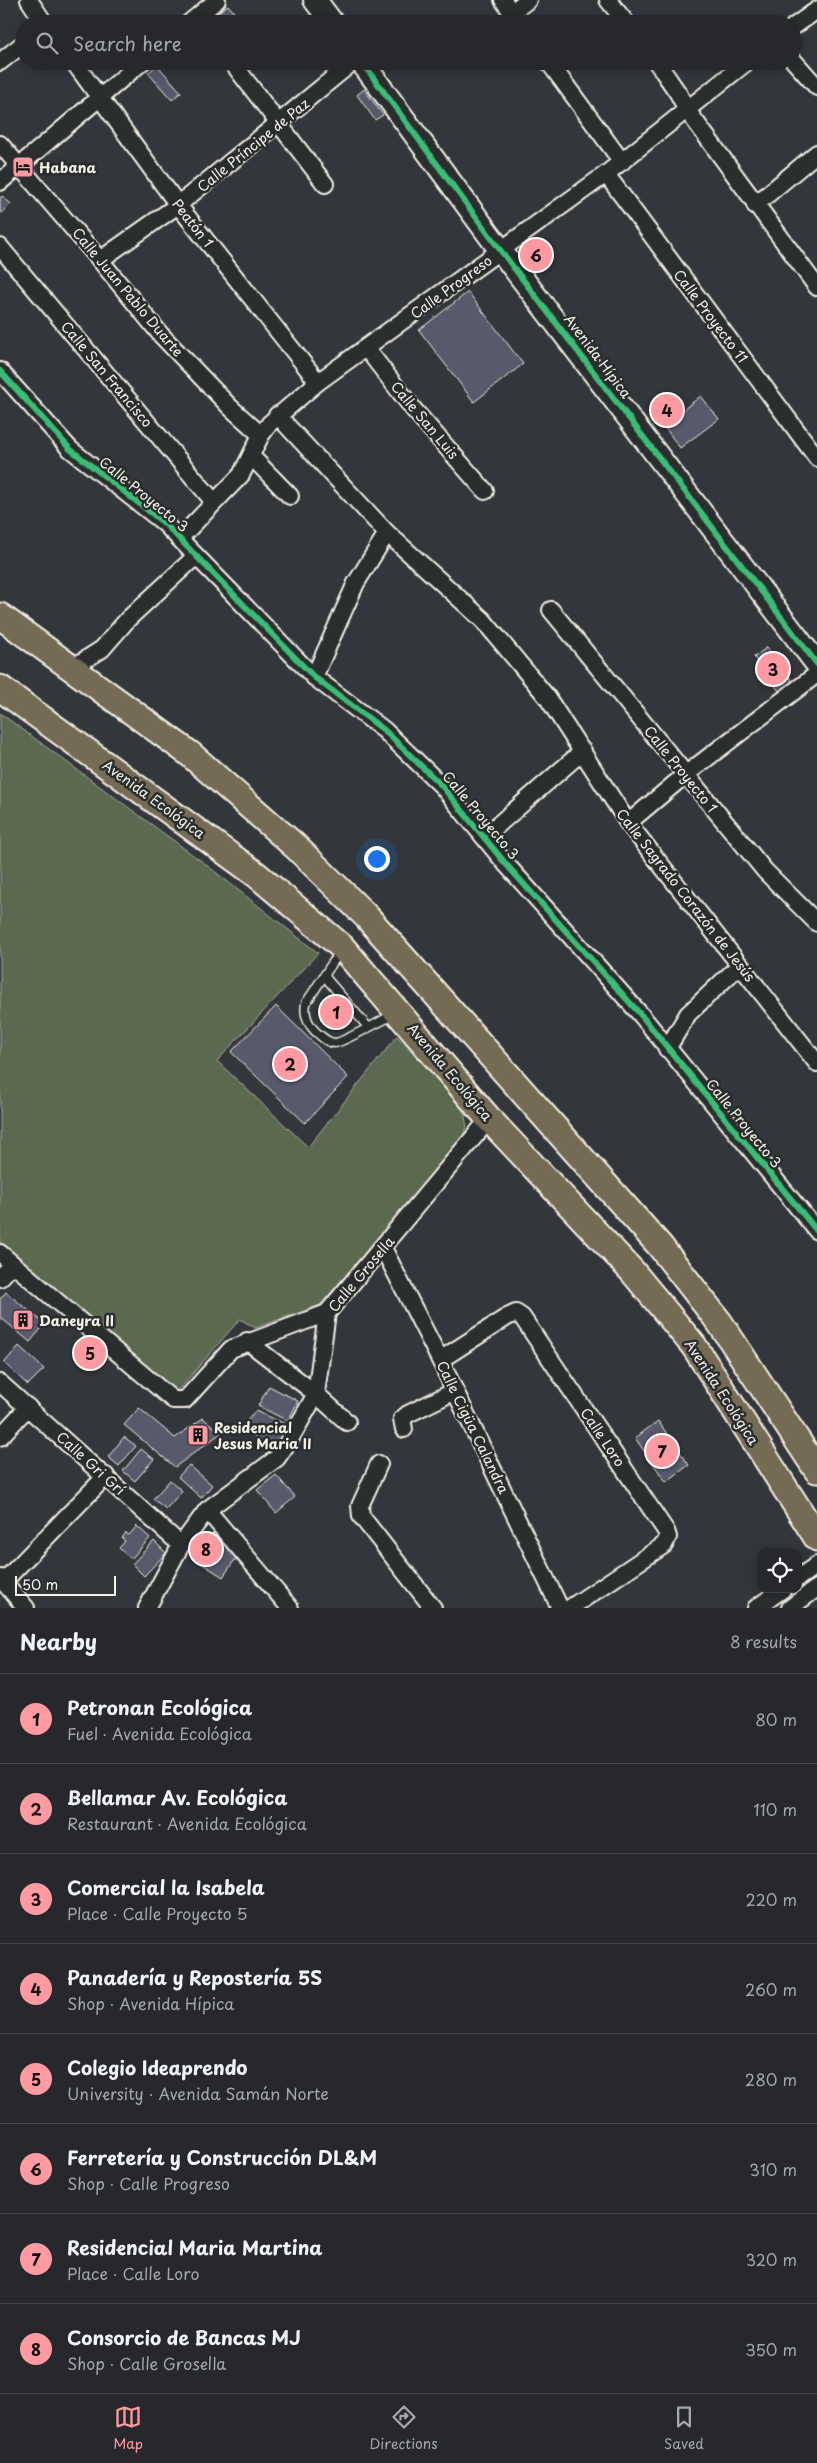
<!DOCTYPE html>
<meta charset="utf-8">
<style>
body{margin:0;font-family:"Playpen Sans",sans-serif;background:#2e3034;color:#f1f3f6}
.controls{position:absolute;right:15px;bottom:15px;display:grid;overflow:hidden;border-radius:10px;box-shadow:0 2px 12px #0003}
.controls button{width:45px;height:45px;display:grid;place-items:center;padding:0;border:0;border-bottom:1px solid #424448;background:#26282c;color:#f1f3f6;font:25px sans-serif}
.scale{position:absolute;left:15px;bottom:12px;width:101px;box-sizing:border-box;padding-left:5px;border:2px solid #f4f1e8;border-top:0;font-size:14px;line-height:18px;white-space:nowrap;color:#f4f1e8;-webkit-text-stroke:4px #2a2d2e;paint-order:stroke}
.you{position:absolute;left:376px;top:858px;width:18px;height:18px;margin:-12px;border:4px solid #fff;border-radius:50%;background:#1a73e8;box-shadow:0 0 0 8px #1a73e833}
.badge{display:grid;place-items:center;width:32px;height:32px;border-radius:50%;background:#ff9aa2;color:#111;font-size:16px;font-weight:700}
.pin{position:absolute;translate:-50% -50%;border:2px solid #fff;box-shadow:0 1px 5px #0006}
.list{margin:0;padding:0;list-style:none}
h2{display:flex;justify-content:space-between;align-items:center;height:65px;margin:0;padding:0 20px;font-size:21px}
h2 small{font-size:16px;font-weight:400;color:#a4a6a9}
.list li{display:grid;grid-template-columns:32px 1fr auto;gap:15px;align-items:center;box-sizing:border-box;height:90px;padding:0 20px;border-top:1px solid #424448}
.list b{display:block;font-size:19px;white-space:nowrap}
.list p{margin:0;font-size:16px;white-space:nowrap;color:#a4a6a9}
.list em{font-size:16px;font-style:normal;color:#a4a6a9}
.icon{flex:none;width:28px;height:28px;fill:none;stroke:currentColor;stroke-width:2;stroke-linecap:round;stroke-linejoin:round}
.map{position:relative;flex:none;width:817px;height:1608px;overflow:hidden}
.search{position:absolute;background:#26282c;box-shadow:0 2px 12px #0003;left:15px;right:15px;top:15px;height:55px;display:flex;align-items:center;gap:12px;box-sizing:border-box;padding:0 18px;border-radius:28px;color:#a4a6a9;font-size:19px}
.sheet{height:785px;background:#26282c}
nav{display:flex;justify-content:space-around;align-items:center;box-sizing:border-box;height:70px;border-top:1px solid #424448;background:#26282c;font-size:14px;color:#a4a6a9}
nav a{display:grid;justify-items:center;gap:2px}
nav .on{color:#ff9aa2}
.map>svg:first-child{display:block}
.green{fill:#5b6951;stroke:#a8ad9c}
.building{fill:#585a6c;stroke:#f4f1e8}
.lines{fill:none;stroke-linecap:round;stroke-linejoin:round}
.lane-casing{stroke:#f4f1e8;stroke-width:11}
.street-casing{stroke:#f4f1e8;stroke-width:20}
.secondary-casing{stroke:#f4f1e8;stroke-width:26}
.primary-casing{stroke:#f4f1e8;stroke-width:29}
.lane{stroke:#2a2d2e;stroke-width:8}
.street{stroke:#2a2d2e;stroke-width:16}
.secondary{stroke:#2a2d2e;stroke-width:22}
.primary{stroke:#756b52;stroke-width:25}
.cycleway-casing{stroke:#2a2d2e;stroke-width:9}
.cycleway{stroke:#3abd76;stroke-width:6}
.labels{text-anchor:middle;dominant-baseline:central;stroke-width:5;stroke-linejoin:round;paint-order:stroke}
.street-label{font-size:14px;fill:#f4f1e8;stroke:#2a2d2e}
.poi-label{font-size:14px;font-weight:bold;fill:#f4f1e8;stroke:#2a2d2e;text-anchor:start}
</style>
<div class="map">
<svg width="817" height="1608" viewBox="0 0 817 1608">
<rect width="100%" height="100%" fill="#33363a"/>
<filter id="ink" filterUnits="userSpaceOnUse"><feTurbulence type="fractalNoise" baseFrequency=".02" numOctaves="2"/><feDisplacementMap in="SourceGraphic" scale="10" xChannelSelector="R" yChannelSelector="G"/><feConvolveMatrix kernelMatrix="1 2 1 2 8 2 1 2 1" color-interpolation-filters="sRGB"/></filter>
<g filter="url(#ink)">
<polygon class="green" points="0,713 204,863 318,953 217,1061 308,1147 397,1036 463,1106 467,1127 458,1145 320,1305 255,1328 240,1319 176,1393 0,1242"/>
<g class="building">
<polygon points="228,5 242,22 213,24 209,19"/>
<polygon points="157,65 181,92 172,100 148,73"/>
<polygon points="364,89 383,115 375,120 357,95"/>
<polygon points="2,196 11,204 0,214 0,198"/>
<polygon points="537,243 549,258 536,268 524,252"/>
<polygon points="468,292 523,364 474,402 419,330"/>
<polygon points="672,396 682,410 663,425 652,411"/>
<polygon points="701,396 719,419 680,448 663,425"/>
<polygon points="767,647 792,681 779,691 754,657"/>
<polygon points="276,1006 348,1077 305,1123 231,1052"/>
<polygon points="6,1292 45,1324 30,1342 0,1317 0,1299"/>
<polygon points="19,1346 44,1369 28,1385 4,1363"/>
<polygon points="269,1386 298,1401 288,1421 258,1406"/>
<polygon points="139,1408 175,1438 203,1418 221,1433 175,1467 124,1425"/>
<polygon points="255,1411 288,1425 283,1436 264,1450 245,1423"/>
<polygon points="658,1421 689,1465 666,1482 635,1438"/>
<polygon points="124,1437 136,1446 119,1466 108,1457"/>
<polygon points="141,1449 154,1459 135,1481 123,1471"/>
<polygon points="189,1465 212,1485 201,1498 178,1477"/>
<polygon points="276,1475 295,1497 276,1513 257,1490"/>
<polygon points="170,1480 182,1491 166,1509 153,1499"/>
<polygon points="137,1526 150,1538 131,1559 119,1548 125,1541 122,1538 126,1533 129,1535"/>
<polygon points="213,1533 236,1558 223,1577 195,1559"/>
<polygon points="154,1541 166,1553 144,1576 132,1564"/>
</g>
<g class="lines">
<g class="lane-casing">
<g id="lane">
<path d="M 341,950 L 306,1003 C 304,1014 307,1023 315,1031 C 321,1036 327,1043 335,1043 C 342,1043 384,1019 395,1014"/>
<polyline points="325,977 368,1027"/>
</g>
</g>
<g class="street-casing">
<g id="street">
<polyline points="29,0 45,24"/>
<polyline points="503,0 520,24"/>
<polyline points="608,0 627,24"/>
<polyline points="512,12 528,0"/>
<polyline points="188,24 217,0"/>
<polyline points="793,27 817,10"/>
<polyline points="793,60 817,87"/>
<polyline points="73,61 178,205 318,382"/>
<polyline points="231,61 325,184"/>
<polyline points="548,61 622,162"/>
<polyline points="656,61 678,93 687,110 817,287"/>
<polyline points="0,62 24,43"/>
<polyline points="0,144 100,260 161,335 230,407 261,435"/>
<polyline points="606,174 817,458"/>
<polyline points="0,182 143,61"/>
<polyline points="755,205 817,153"/>
<polyline points="0,247 214,502"/>
<polyline points="100,260 178,205 354,61"/>
<polyline points="366,348 414,410 485,491"/>
<polyline points="0,371 70,449 164,523 314,677 384,730 442,786 505,863 641,1015 817,1231"/>
<polyline points="277,415 387,533 483,620 547,697 628,823 817,1063"/>
<polyline points="251,456 290,496"/>
<polyline points="180,538 241,475 261,435 270,423 318,382 606,174 748,61"/>
<polyline points="551,610 765,871 817,923"/>
<polyline points="72,668 102,649 128,619 196,556"/>
<polyline points="314,677 356,583 387,533"/>
<polyline points="628,823 685,775 817,674"/>
<polyline points="484,837 583,751"/>
<polyline points="667,1049 688,1014 740,965"/>
<polyline points="383,1248 440,1360 560,1608"/>
<polyline points="0,1253 173,1400 185,1400 231,1349 327,1313"/>
<polyline points="0,1278 12,1265"/>
<polyline points="247,1341 316,1394 347,1422"/>
<polyline points="440,1360 507,1317 516,1313 522,1317 666,1531 668,1537 664,1545 570,1608"/>
<polyline points="0,1383 181,1545"/>
<polyline points="404,1429 402,1419 408,1414 455,1391"/>
<polyline points="0,1437 28,1407"/>
<polyline points="379,1464 360,1506 361,1516 433,1608"/>
<polyline points="207,1510 290,1608"/>
<polyline points="0,1578 26,1608"/>
<polyline points="798,1578 817,1565"/>
<polyline points="4,1581 106,1476"/>
<polyline points="147,1608 181,1545 207,1510 277,1458 289,1441 316,1394 327,1313 489,1119"/>
<polyline points="756,1608 783,1589"/>
<polyline points="790,1608 817,1588"/>
</g>
</g>
<g class="secondary-casing">
<g id="secondary">
<polyline points="315,0 333,24"/>
<polyline points="361,61 501,251 817,664"/>
</g>
</g>
<g class="primary-casing">
<g id="primary">
<polyline points="0,616 190,754 296,847 367,917 660,1246 720,1323 817,1470"/>
<polyline points="0,688 257,875 342,947 489,1119 632,1271 694,1346 817,1538"/>
</g>
</g>
<use href="#lane" class="lane"/>
<use href="#street" class="street"/>
<use href="#secondary" class="secondary"/>
<use href="#primary" class="primary"/>
<g class="cycleway-casing">
<g id="cycleway">
<polyline points="361,61 501,251 817,664"/>
<polyline points="0,371 70,449 164,523 314,677 384,730 442,786 505,863 641,1015 817,1231"/>
</g>
</g>
<use href="#cycleway" class="cycleway"/>
</g>
</g>
<defs>
<g id="hotel-square" transform="scale(1.125)"><rect x="-9" y="-9" width="18" height="18" rx="4" fill="#ff9aa2" stroke="#2a2d2e"/><path d="M-6-4.5h1.5V1H6V5H4.5V3h-9V5H-6ZM-4 0a1.8 1.8 0 1 1 3.6 0ZM.5 0V-2.5h3Q6-2.5 6 0Z" fill="#111"/></g>
<g id="building-square" transform="scale(1.125)"><rect x="-9" y="-9" width="18" height="18" rx="4" fill="#ff9aa2" stroke="#2a2d2e"/><path d="M-4-6H4V6H1V3H-1V6H-4ZM-2.5-4.3h1.7v1.8h-1.7ZM.8-4.3h1.7v1.8H.8ZM-2.5-1h1.7V.8h-1.7ZM.8-1h1.7V.8H.8Z" fill="#111"/></g>
</defs>
<g fill-rule="evenodd">
<use href="#hotel-square" x="23" y="167"/>
<use href="#building-square" x="23" y="1320"/>
<use href="#building-square" x="198" y="1435"/>
</g>
<g class="labels">
<g class="street-label">
<text transform="translate(253 145) rotate(-39)">Calle Príncipe de Paz</text>
<text transform="translate(193 223) rotate(52)">Peatón 1</text>
<text transform="translate(451 287) rotate(-36)">Calle Progreso</text>
<text transform="translate(128 292) rotate(50)">Calle Juan Pablo Duarte</text>
<text transform="translate(711 316) rotate(53)">Calle Proyecto 11</text>
<text transform="translate(598 356) rotate(53)">Avenida Hípica</text>
<text transform="translate(107 374) rotate(50)">Calle San Francisco</text>
<text transform="translate(425 420) rotate(50)">Calle San Luis</text>
<text transform="translate(144 494) rotate(39)">Calle Proyecto 3</text>
<text transform="translate(681 769) rotate(51)">Calle Proyecto 1</text>
<text transform="translate(154 799) rotate(36)">Avenida Ecológica</text>
<text transform="translate(481 815) rotate(50)">Calle Proyecto 3</text>
<text transform="translate(686 895) rotate(52)">Calle Sagrado Corazón de Jesús</text>
<text transform="translate(450 1072) rotate(50)">Avenida Ecológica</text>
<text transform="translate(744 1123) rotate(51)">Calle Proyecto 3</text>
<text transform="translate(361 1274) rotate(-50)">Calle Grosella</text>
<text transform="translate(722 1392) rotate(57)">Avenida Ecológica</text>
<text transform="translate(473 1427) rotate(64)">Calle Cigüa Calandra</text>
<text transform="translate(603 1437) rotate(56)">Calle Loro</text>
<text transform="translate(91 1463) rotate(42)">Calle Gri Grí</text>
</g>
<g class="poi-label">
<text x="39" y="167">Habana</text>
<text x="39" y="1320">Daneyra II</text>
<text x="214" y="1427">Residencial<tspan x="214" dy="16">Jesus Maria II</tspan></text>
</g>
</g>
</svg>
<div class="controls">
<button><svg class="icon" aria-label="locate" viewBox="0 0 24 24"><circle cx="12" cy="12" r="6"/><path d="M12 2v4M12 18v4M2 12h4M18 12h4"/></svg></button>
</div>
<div class="scale">50 m</div>
<div class="you"></div>
<div class="pin badge" style="left:336px;top:1012px">1</div>
<div class="pin badge" style="left:290px;top:1064px">2</div>
<div class="pin badge" style="left:773px;top:669px">3</div>
<div class="pin badge" style="left:667px;top:410px">4</div>
<div class="pin badge" style="left:90px;top:1353px">5</div>
<div class="pin badge" style="left:536px;top:255px">6</div>
<div class="pin badge" style="left:662px;top:1451px">7</div>
<div class="pin badge" style="left:206px;top:1549px">8</div>
<div class="search"><svg class="icon" aria-label="search" viewBox="0 0 24 24"><circle cx="10" cy="10" r="6"/><path d="M15 15l6 6"/></svg>Search here</div>
</div>
<section class="sheet">
<h2>Nearby<small>8 results</small></h2>
<ul class="list">
<li><span class="badge">1</span><div><b>Petronan Ecológica</b><p>Fuel · Avenida Ecológica</p></div><em>80 m</em></li>
<li><span class="badge">2</span><div><b>Bellamar Av. Ecológica</b><p>Restaurant · Avenida Ecológica</p></div><em>110 m</em></li>
<li><span class="badge">3</span><div><b>Comercial la Isabela</b><p>Place · Calle Proyecto 5</p></div><em>220 m</em></li>
<li><span class="badge">4</span><div><b>Panadería y Repostería 5S</b><p>Shop · Avenida Hípica</p></div><em>260 m</em></li>
<li><span class="badge">5</span><div><b>Colegio Ideaprendo</b><p>University · Avenida Samán Norte</p></div><em>280 m</em></li>
<li><span class="badge">6</span><div><b>Ferretería y Construcción DL&amp;M</b><p>Shop · Calle Progreso</p></div><em>310 m</em></li>
<li><span class="badge">7</span><div><b>Residencial Maria Martina</b><p>Place · Calle Loro</p></div><em>320 m</em></li>
<li><span class="badge">8</span><div><b>Consorcio de Bancas MJ</b><p>Shop · Calle Grosella</p></div><em>350 m</em></li>
</ul>
</section>
<nav>
<a class="on"><svg class="icon" aria-label="map" viewBox="0 0 24 24"><path d="M3 6l6-2 6 2 6-2v14l-6 2-6-2-6 2zM9 4v14M15 6v14"/></svg>Map</a>
<a><svg class="icon" aria-label="directions" viewBox="0 0 24 24"><path d="M12 3l9 9-9 9-9-9zM9 14v-3h6M13 9l2 2-2 2"/></svg>Directions</a>
<a><svg class="icon" aria-label="saved" viewBox="0 0 24 24"><path d="M7 4h10v16l-5-4-5 4z"/></svg>Saved</a>
</nav>
